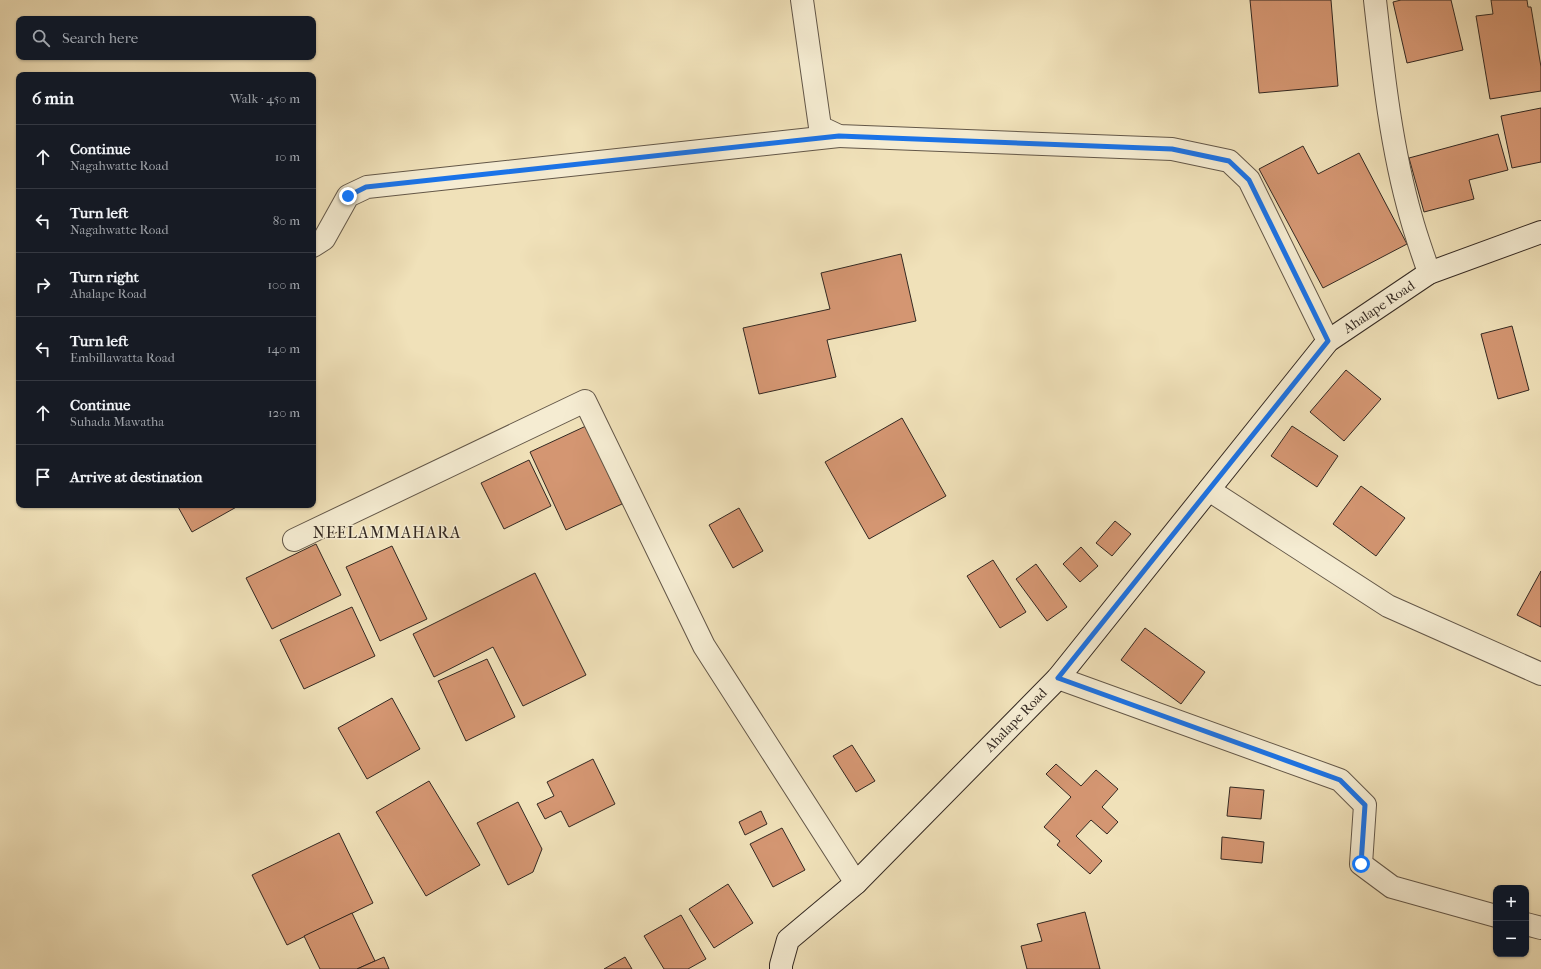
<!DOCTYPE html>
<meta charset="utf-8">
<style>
body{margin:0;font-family:"IM FELL French Canon",serif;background:#20242c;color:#f1f3f6}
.controls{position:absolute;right:12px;bottom:12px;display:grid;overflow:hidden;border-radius:8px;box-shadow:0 1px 3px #0004}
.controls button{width:36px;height:36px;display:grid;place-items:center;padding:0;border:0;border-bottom:1px solid #363941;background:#171b24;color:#f1f3f6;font:20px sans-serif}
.stop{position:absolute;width:12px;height:12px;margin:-9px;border:3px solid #1a73e8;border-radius:50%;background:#fff}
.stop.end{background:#1a73e8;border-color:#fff;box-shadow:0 1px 4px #0008}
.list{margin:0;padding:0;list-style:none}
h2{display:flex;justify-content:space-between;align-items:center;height:52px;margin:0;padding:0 16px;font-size:17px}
h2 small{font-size:13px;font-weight:400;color:#9ea1a6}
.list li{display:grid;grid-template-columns:26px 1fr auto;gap:12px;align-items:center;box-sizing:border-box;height:64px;padding:0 16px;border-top:1px solid #363941}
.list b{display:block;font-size:15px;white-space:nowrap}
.list p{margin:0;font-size:13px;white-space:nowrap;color:#9ea1a6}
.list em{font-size:13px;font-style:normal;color:#9ea1a6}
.icon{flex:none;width:22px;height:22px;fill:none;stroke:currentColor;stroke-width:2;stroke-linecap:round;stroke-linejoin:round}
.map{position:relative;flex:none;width:1541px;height:969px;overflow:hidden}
.search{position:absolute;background:#171b24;box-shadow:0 1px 3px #0004;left:16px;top:16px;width:300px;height:44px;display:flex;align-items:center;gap:10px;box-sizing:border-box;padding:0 14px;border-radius:8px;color:#9ea1a6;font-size:15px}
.panel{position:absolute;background:#171b24;box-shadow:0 1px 3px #0004;left:16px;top:72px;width:300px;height:436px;border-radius:8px}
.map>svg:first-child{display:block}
.building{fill:#d49672;stroke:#342922}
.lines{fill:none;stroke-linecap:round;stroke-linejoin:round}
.street-casing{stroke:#635748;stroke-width:24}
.secondary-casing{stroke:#342922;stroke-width:24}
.street{stroke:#f5ecd2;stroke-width:22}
.secondary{stroke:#f5ecd2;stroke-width:22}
.route{stroke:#1a73e8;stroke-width:5}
.labels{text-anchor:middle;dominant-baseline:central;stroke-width:3;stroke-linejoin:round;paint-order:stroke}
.street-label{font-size:14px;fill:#342922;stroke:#f5ecd2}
.quarter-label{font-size:16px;letter-spacing:1px;fill:#342922;stroke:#f5ecd2}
</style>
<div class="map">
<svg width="1541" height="969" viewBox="0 0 1541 969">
<rect width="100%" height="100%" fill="#f0e1b9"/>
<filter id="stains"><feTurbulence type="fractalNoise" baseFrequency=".005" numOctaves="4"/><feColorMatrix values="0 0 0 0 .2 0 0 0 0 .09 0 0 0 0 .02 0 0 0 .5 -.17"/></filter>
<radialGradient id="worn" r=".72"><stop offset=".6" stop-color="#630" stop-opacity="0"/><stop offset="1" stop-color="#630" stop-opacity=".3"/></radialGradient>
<g class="building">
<polygon points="1250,0 1331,0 1338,86 1259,93"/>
<polygon points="1401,0 1451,0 1463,50 1407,63 1393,2"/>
<polygon points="1491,0 1527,0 1528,7 1531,7 1541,67 1541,91 1490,99 1476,16 1493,14"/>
<polygon points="1541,108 1541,162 1512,168 1501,116"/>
<polygon points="1498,134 1508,170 1469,180 1474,199 1424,212 1409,158"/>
<polygon points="1303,146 1318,174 1359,153 1407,244 1323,288 1259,169"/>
<polygon points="901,254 916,321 827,340 836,377 759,394 743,328 830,309 821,273"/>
<polygon points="1512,326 1529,390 1498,399 1481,334"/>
<polygon points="1346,370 1381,399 1344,441 1310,412"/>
<polygon points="902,418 946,496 869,539 825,462"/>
<polygon points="586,426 622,504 566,530 530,452"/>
<polygon points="1292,426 1338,456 1317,487 1271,456"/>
<polygon points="529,460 551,506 504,529 481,483"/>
<polygon points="1361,486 1405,518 1376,556 1333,524"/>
<polygon points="177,505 240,505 192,532"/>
<polygon points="739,508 763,551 733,568 709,525"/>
<polygon points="1115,521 1131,534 1112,556 1096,543"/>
<polygon points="316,544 341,595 272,629 246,578"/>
<polygon points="392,546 427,619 380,641 346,567"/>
<polygon points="1081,547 1098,566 1080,582 1063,564"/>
<polygon points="993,560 1026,612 1000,628 967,576"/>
<polygon points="1036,564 1067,607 1047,621 1016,579"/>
<polygon points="1541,571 1541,627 1517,615"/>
<polygon points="535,573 586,675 523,706 493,647 434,677 413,634"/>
<polygon points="352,607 375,656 304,689 280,640"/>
<polygon points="1145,628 1205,672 1181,704 1121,660"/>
<polygon points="487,659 515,717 466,741 438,681"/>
<polygon points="392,698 420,749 367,779 338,728"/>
<polygon points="852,745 875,781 856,792 833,756"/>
<polygon points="593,759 615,804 569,827 561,811 545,819 537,804 554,796 547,782"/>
<polygon points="1056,764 1081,786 1096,770 1118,789 1102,807 1118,822 1107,834 1091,820 1076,836 1102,861 1090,874 1057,845 1060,841 1044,827 1071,797 1046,774"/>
<polygon points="429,781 480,865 426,896 376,812"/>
<polygon points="1230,787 1264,790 1261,819 1227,816"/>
<polygon points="518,802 542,849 533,872 508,885 477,823"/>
<polygon points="761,811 767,824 745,835 739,822"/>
<polygon points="782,828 805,870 773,887 750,844"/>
<polygon points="339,833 373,903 287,945 252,875"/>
<polygon points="1222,837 1264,842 1262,863 1221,859"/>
<polygon points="728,884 753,923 714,948 689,909"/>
<polygon points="1085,912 1100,969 1027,969 1021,946 1042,941 1037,924"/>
<polygon points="352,913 375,961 357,969 320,969 304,936"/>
<polygon points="681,915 706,959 688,969 664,969 644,936"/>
<polygon points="384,957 389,969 357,969"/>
<polygon points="625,957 632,969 604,969"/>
</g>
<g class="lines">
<g class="street-casing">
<g id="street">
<polyline points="802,0 820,127 839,136 1172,149 1229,161 1249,180 1328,341"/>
<path d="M 1375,0 C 1383,72 1391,147 1411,217 C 1416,236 1423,254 1429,273"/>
<polyline points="313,246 324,239 348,196 367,187 839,136"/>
<polyline points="1209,490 1388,606 1541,674"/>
<polyline points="294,540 585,401 704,646 856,883"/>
<polyline points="1058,678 1340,780 1365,805 1361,864 1392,887 1496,916"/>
<polyline points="1526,924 1541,928"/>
</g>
</g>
<g class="secondary-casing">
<polyline id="secondary" points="781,969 781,965 788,940 856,883 1058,678 1328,341 1429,273 1541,232"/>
</g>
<use href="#street" class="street"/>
<use href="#secondary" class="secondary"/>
</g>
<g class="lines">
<polyline class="route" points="348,196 366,187 839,136 1172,149 1229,161 1249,180 1328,341 1058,678 1340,780 1365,805 1361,864"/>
</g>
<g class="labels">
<g class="street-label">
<text transform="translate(1379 307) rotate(-34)">Ahalape Road</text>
<text transform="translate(1016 720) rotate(-46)">Ahalape Road</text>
</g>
<g class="quarter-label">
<text x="387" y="532">NEELAMMAHARA</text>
</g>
</g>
<rect width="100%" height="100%" filter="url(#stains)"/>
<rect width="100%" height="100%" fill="url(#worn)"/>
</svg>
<div class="controls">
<button>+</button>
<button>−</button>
</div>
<div class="stop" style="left:1361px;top:864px"></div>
<div class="stop end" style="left:348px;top:196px"></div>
<div class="search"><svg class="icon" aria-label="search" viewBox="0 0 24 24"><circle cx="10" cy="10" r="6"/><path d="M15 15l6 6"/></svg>Search here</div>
<section class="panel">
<h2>6 min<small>Walk · 450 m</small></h2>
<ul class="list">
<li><svg class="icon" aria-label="ahead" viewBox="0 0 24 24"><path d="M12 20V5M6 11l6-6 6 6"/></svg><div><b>Continue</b><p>Nagahwatte Road</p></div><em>10 m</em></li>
<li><svg class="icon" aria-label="left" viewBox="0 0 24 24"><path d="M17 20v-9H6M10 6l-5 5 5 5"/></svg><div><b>Turn left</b><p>Nagahwatte Road</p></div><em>80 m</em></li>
<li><svg class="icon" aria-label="right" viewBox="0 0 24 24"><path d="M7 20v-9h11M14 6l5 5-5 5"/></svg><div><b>Turn right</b><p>Ahalape Road</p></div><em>100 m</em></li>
<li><svg class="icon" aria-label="left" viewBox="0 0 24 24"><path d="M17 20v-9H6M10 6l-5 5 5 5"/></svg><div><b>Turn left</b><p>Embillawatta Road</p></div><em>140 m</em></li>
<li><svg class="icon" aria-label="ahead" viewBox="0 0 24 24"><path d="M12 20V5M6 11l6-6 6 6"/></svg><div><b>Continue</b><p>Suhada Mawatha</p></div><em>120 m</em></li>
<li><svg class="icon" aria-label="arrive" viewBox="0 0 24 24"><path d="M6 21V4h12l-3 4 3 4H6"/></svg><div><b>Arrive at destination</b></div></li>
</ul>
</section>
</div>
